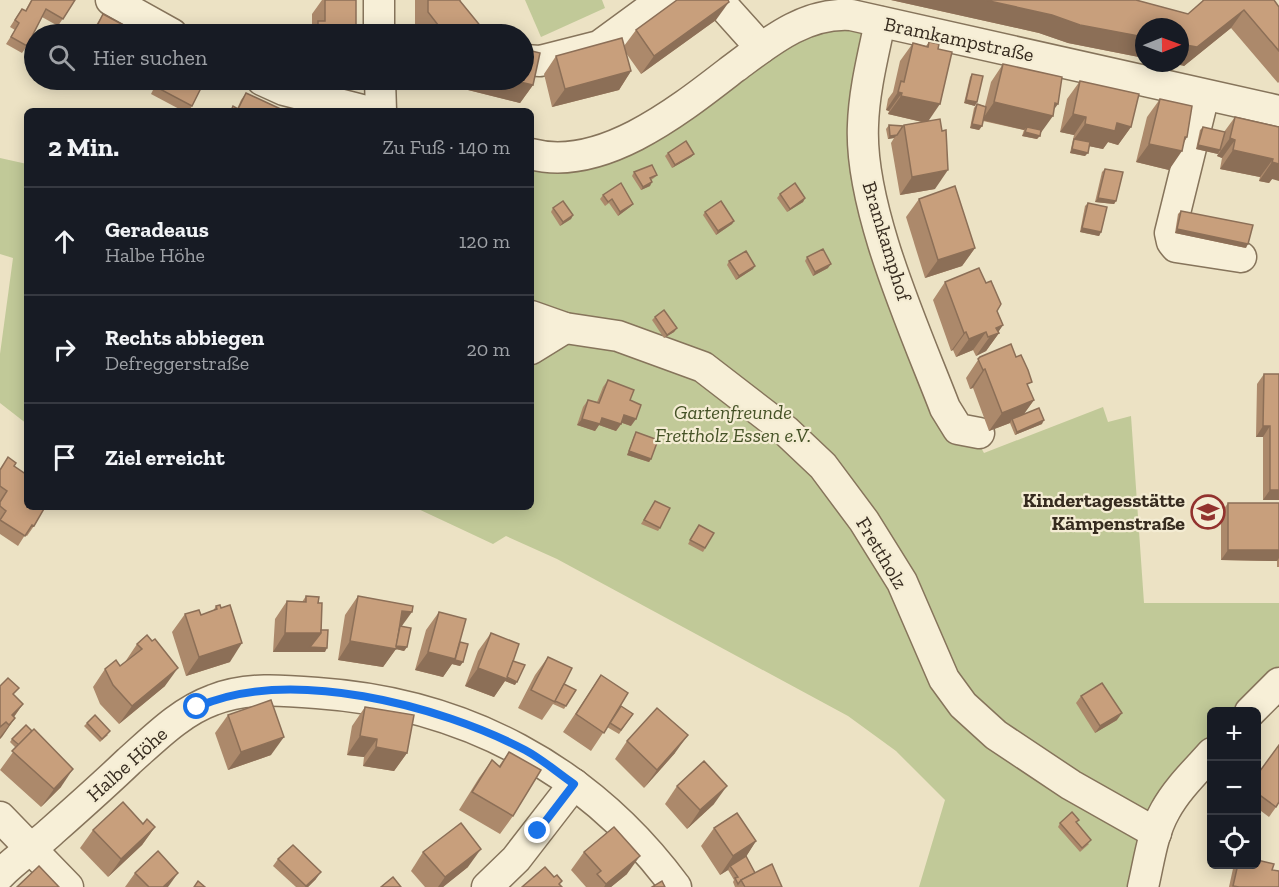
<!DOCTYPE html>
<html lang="de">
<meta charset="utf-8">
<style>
body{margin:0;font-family:"Zilla Slab",serif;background:#20242c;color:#f1f3f6}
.controls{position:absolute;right:18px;bottom:18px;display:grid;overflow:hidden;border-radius:9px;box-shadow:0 3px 15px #0003}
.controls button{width:54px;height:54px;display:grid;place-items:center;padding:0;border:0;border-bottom:2px solid #363941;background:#171b24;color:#f1f3f6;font:30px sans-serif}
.compass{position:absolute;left:1135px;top:18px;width:54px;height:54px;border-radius:50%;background:#171b24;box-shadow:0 3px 15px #0003;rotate:89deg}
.stop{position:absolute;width:18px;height:18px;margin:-14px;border:4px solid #1a73e8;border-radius:50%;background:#fff}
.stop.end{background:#1a73e8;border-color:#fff;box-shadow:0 2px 6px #0008}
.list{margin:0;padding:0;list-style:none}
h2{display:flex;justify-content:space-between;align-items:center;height:78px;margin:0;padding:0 24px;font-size:26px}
h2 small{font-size:20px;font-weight:400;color:#9ea1a6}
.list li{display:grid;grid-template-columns:39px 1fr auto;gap:18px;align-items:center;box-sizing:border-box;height:108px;padding:0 24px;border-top:2px solid #363941}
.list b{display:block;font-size:22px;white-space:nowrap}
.list p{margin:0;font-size:20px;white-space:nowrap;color:#9ea1a6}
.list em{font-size:20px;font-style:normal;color:#9ea1a6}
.icon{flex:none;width:33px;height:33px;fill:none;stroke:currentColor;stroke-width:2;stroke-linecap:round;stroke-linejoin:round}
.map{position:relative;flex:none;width:1279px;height:887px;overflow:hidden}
.search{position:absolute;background:#171b24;box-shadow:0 3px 15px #0003;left:24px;top:24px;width:510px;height:66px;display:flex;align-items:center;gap:15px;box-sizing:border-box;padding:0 21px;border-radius:33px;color:#9ea1a6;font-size:22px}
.panel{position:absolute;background:#171b24;box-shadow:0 3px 15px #0003;left:24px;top:108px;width:510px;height:402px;border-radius:9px}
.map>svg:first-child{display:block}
.green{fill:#c1c998}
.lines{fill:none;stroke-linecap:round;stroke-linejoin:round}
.minor-casing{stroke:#86745b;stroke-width:33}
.minor{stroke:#f7efd7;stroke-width:30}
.wall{fill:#ac896b}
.shaded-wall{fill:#8c6f57}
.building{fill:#c89f7c;stroke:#8c6f57;stroke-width:1.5}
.route{stroke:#1a73e8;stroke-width:8}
.labels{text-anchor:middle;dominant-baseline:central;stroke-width:4.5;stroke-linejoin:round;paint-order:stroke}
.street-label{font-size:20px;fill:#362b1f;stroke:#f4ecd3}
.park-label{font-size:20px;font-style:italic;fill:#455226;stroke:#f4ecd3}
.poi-label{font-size:20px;font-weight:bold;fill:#362b1f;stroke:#f4ecd3;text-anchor:end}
</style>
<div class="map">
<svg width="1279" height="887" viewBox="0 0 1279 887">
<rect width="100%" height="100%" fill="#ece2c4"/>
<g class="green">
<polygon points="525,0 602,0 605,8 541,37"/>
<polygon points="877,25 860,127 906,312 984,453 1103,407 1108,422 1131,416 1144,603 1279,603 1279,677 1243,711 1212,712 1211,747 1139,887 919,887 945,800 896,751 848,716 557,559 506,536 493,544 414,507 531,507 531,156 577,159 792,31"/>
<polygon points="0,158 27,164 27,424 0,403 0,354 13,258 0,254"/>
</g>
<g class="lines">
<g class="minor-casing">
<g id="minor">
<polyline points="111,0 172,34"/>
<polyline points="379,0 379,34"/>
<polyline points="718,0 761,48"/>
<path d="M 880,22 C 873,56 864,91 863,125 C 859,208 915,330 945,408 L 958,429 L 979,433"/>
<polyline points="524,60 540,61 599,46 662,0"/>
<polyline points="262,80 284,90 366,111"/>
<polyline points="380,80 381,111"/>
<polyline points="1204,95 1170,233 1172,242 1176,247 1241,257"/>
<path d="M 531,154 C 602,173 681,109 734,68 C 769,42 805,12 851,15 L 1279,111"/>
<polyline points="531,316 565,328 618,336 703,367 786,431 823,466 864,521 902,582 944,679 963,705 996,735 1071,785 1156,833"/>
<polyline points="531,349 565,328"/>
<polyline points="1250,712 1279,683"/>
<polyline points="0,817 68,887"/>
<path d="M 0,875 C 16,858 35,847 52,831 C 78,808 104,785 129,761 C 155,738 180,712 213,700 C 246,687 282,690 317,693 C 463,703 588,768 676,887"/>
<polyline points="487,887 516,859 574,784"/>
<path d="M 1143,887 C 1149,862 1152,834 1165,811 C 1177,789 1195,772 1212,753"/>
</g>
</g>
<use href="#minor" class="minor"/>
</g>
<g class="wall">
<polygon points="31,0 75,0 58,26 42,17 27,46 22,53 6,44 15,30 10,27 17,16 22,9 25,11"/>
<polygon points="322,0 356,0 355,34 308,34 312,29 312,14"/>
<polygon points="415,0 460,0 460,1 487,34 418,34 415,30"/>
<polygon points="891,0 1136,0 1188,14 1203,1 1202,0 1274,0 1279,7 1279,82 1278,83 1231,28 1184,66 1144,27 1144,58 1068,43 1039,33"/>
<polygon points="103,14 140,34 91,34 96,25"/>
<polygon points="716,20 641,74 626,53 631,71 619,90 552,107 544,74 556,56 624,46 636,30"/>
<polygon points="929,42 929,120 935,189 900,195 891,143 894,138 888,139 886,129 889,125 903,126 904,125 922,122 888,114 889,111 886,110 888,99 893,92 900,61 913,43 926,46"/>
<polygon points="1003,64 1054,109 1037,139 1022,136 1024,130 983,121 982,126 979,130 970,128 974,108 977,104 985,106 991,82"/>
<polygon points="972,74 975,106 964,103 970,77"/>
<polygon points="93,80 102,80 100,83"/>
<polygon points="105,80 128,80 122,88"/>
<polygon points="158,80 205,80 192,106 189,111 183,111 151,94"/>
<polygon points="453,80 524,80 533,85 520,103 460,88"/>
<polygon points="1080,81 1131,127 1118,145 1108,142 1103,149 1089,146 1085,156 1070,153 1074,135 1060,132 1067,99"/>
<polygon points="246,93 285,111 230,111 233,106 237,109 241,100"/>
<polygon points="1160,99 1187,137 1169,170 1136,162 1147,117"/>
<polygon points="1235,117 1279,127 1272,179 1269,183 1259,181 1260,177 1220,169 1222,158 1217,156 1218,154 1196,149 1200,130 1203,127 1224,132"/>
<polygon points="668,153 694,154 691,157 672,168 665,156"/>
<polygon points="1105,169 1116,201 1114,204 1095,202 1102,172"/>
<polygon points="634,172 657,175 654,178 651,180 650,186 641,190 632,176"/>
<polygon points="780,194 805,198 803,202 787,212 777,198"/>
<polygon points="603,195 633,204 630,207 618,216 609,203 605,206 600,199"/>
<polygon points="919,199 975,248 962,266 925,278 906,217"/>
<polygon points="1088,203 1101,232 1099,236 1080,232 1085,206"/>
<polygon points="553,208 573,215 571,219 560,226 551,212"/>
<polygon points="1181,211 1246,248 1175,233 1178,214"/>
<polygon points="705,212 734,221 732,224 716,235 703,215"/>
<polygon points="807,257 828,268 813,276 805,261"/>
<polygon points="729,261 753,269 736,280 727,265"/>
<polygon points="945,282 997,311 1003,325 998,332 999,333 986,351 976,356 973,350 956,357 953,350 951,351 933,300"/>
<polygon points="655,317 677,328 674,332 664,338 652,320"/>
<polygon points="980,357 1028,387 1034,400 1023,415 1042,424 1015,435 1010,423 989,431 973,388 970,389 966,378"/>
<polygon points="1264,374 1279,374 1279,500 1263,500 1263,437 1256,437 1257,384"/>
<polygon points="608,380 630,400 631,426 622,423 616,431 599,425 595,431 577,425 583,407 588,400 597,402 603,387"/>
<polygon points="636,432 651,459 649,462 627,455 634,436"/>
<polygon points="14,466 34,526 27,536 25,535 18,546 0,534 0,469"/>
<polygon points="1228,503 1279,503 1279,567 1277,567 1277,561 1221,560 1221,513"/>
<polygon points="653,504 660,528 658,531 641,524"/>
<polygon points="696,529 714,533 703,552 688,544"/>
<polygon points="306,596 318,603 321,630 325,652 273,652 275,619 287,601 302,602"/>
<polygon points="358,596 402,627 407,647 404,651 396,649 383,667 338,660 345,615"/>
<polygon points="216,606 230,662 186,676 172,632 185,614 201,615 213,611"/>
<polygon points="439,612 460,642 463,662 460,666 452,664 443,677 415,670 426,630"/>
<polygon points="491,633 513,661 515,685 505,681 494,697 465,686 478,651"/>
<polygon points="147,635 165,686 119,724 100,704 93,687 105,669 120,666 125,662 137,644"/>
<polygon points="548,657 564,684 576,690 564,709 553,704 542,720 518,708 535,675"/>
<polygon points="601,675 621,706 633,714 619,734 607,727 591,751 563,732"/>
<polygon points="0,686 14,695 23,704 14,717 15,718 0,739"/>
<polygon points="1081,696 1117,720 1095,733 1076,703"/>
<polygon points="365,707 407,753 394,771 363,766 364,757 347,755 352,726"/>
<polygon points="228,715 271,755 228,770 215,733"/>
<polygon points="87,723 108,735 100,742 84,726"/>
<polygon points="12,739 61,787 41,807 0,770 16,748 10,742"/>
<polygon points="627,741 675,753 644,788 615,759"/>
<polygon points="509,752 513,816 500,834 459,810 479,778 492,760 499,766"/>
<polygon points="1257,775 1279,803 1269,817 1257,808"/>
<polygon points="677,786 714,804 687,829 665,804"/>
<polygon points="1060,823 1089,844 1080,852 1058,827"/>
<polygon points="155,827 142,845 108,877 80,848 93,830"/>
<polygon points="714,828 756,841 746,856 755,873 782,887 735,887 733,882 734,880 728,870 720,875 701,846"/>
<polygon points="423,852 468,867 443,887 425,887 411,871"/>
<polygon points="584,852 627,874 611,887 586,887 571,870"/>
<polygon points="278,859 316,879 308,887 296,887 273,866"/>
<polygon points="1234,864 1257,864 1272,870 1279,887 1229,887"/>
<polygon points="135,873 168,887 125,887"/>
</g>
<g class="shaded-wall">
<polygon points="891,0 985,0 1052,15 1144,37 1144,58 1068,43 1039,33"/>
<polygon points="729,2 716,20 641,74 654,56"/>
<polygon points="1244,10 1231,28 1184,66 1170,63 1180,63 1180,44"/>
<polygon points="349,32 356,32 355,34 347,34"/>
<polygon points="631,71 619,90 552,107 565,89"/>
<polygon points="466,80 511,80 533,85 520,103 460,88"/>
<polygon points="898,92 902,93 889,111 886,110"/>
<polygon points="901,96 940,104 927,123 888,114"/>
<polygon points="966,100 977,102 975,106 964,103"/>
<polygon points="994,102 1055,103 1058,104 1050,115 1053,116 1040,134 1027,127 1024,130 982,120"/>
<polygon points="1073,114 1086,117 1074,135 1060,132"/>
<polygon points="1117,123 1131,127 1118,145 1108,142 1103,149 1074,143 1074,139 1072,142 1085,124"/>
<polygon points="972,124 982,126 979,130 970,128"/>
<polygon points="1025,132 1040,136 1037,139 1022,136"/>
<polygon points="897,135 894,138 888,139 890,136"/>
<polygon points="1185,137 1187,137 1178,150 1182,151 1169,170 1136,162 1149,144"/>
<polygon points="1230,138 1235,140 1222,158 1217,156"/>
<polygon points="1198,145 1220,150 1218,154 1196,149"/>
<polygon points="1072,149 1088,153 1085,156 1070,153"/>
<polygon points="1233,150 1273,159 1260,177 1220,169"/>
<polygon points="694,154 691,157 672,168 675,165"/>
<polygon points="1272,162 1279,164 1279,181 1272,179 1269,183 1259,181"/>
<polygon points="948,170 935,189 900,195 912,177"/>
<polygon points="652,182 650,186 641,190 643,187"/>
<polygon points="805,198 803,202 787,212 790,209"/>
<polygon points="1098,198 1116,201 1114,204 1095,202"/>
<polygon points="633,204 630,207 618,216 620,212"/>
<polygon points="573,215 571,219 560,226 563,222"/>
<polygon points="734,221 732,224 716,235 718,231"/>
<polygon points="1082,228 1101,232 1099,236 1080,232"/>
<polygon points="1177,229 1248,244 1246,248 1175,233"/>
<polygon points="975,248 962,266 925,278 938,260"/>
<polygon points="831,264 828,268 813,276 815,272"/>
<polygon points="755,266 753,269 736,280 739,276"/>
<polygon points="1003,325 997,334 999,333 986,351 976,356 996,328"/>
<polygon points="677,328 674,332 664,338 667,335"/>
<polygon points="966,332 953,350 951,351 964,333"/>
<polygon points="986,332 973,350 956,357 969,339"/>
<polygon points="985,369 973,388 970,389 983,370"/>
<polygon points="1034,400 1021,418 1012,419 1010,423 989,431 1002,413"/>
<polygon points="624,415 636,419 631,426 620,422"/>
<polygon points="602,418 621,424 616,431 599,425 595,431 577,425 582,419"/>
<polygon points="1044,420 1042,424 1015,435 1017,432"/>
<polygon points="1263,426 1270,426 1263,437 1256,437"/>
<polygon points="629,451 651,459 649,462 627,455"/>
<polygon points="1270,490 1279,490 1279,500 1263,500"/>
<polygon points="1228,550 1279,550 1279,558 1277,561 1221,560"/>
<polygon points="402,611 412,612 399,630"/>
<polygon points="285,633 321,633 327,648 325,652 273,652"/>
<polygon points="350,641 389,644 407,647 404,651 396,649 383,667 338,660"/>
<polygon points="242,643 230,662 186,676 199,657"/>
<polygon points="428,652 455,659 463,662 460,666 452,664 443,677 415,670"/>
<polygon points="178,668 165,686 119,724 132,706"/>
<polygon points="478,668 503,676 517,682 515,685 505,681 494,697 465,686"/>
<polygon points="23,704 10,722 12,715"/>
<polygon points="1122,713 1117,720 1095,733 1100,726"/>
<polygon points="15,718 2,737 0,739 0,737 9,725"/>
<polygon points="688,735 675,753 644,788 657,770"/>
<polygon points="360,736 377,739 364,757 347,755"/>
<polygon points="284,737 271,755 228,770 241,752"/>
<polygon points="376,747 407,753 394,771 363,766"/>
<polygon points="73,769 61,787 41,807 54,789"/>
<polygon points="727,786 714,804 687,829 700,810"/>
<polygon points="155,827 142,845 108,877 121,859"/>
<polygon points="756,841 744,860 730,866 728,870 720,875 733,856"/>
<polygon points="481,849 468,867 443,887 438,887 445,877"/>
<polygon points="640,856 627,874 611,887 604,887 606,884"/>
<polygon points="321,872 316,879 308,887 305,887"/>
<polygon points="178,873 168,887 163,887"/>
</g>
<g class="building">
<polygon points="32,0 75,0 63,19 46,9 27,46 11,37 19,23 15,20 22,9 26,11"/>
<polygon points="325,0 356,0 356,32 349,32 349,34 318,34 318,21 325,21"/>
<polygon points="428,0 460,0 460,1 487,34 445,34 428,12"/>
<polygon points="677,0 728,0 729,2 654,56 636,30"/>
<polygon points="985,0 1136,0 1188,14 1204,0 1274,0 1279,7 1279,51 1244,10 1197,47 1180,44 1180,27 1144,27 1144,37 1080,25 1052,15"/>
<polygon points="103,14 140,34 93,34"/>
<polygon points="622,38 631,71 565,89 556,56"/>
<polygon points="929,42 939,44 938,49 952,52 940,104 901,96 902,93 898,92 901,81 904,82 913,43 928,47"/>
<polygon points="524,49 540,53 533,85 511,80 524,80"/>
<polygon points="1003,64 1062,77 1058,104 1055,103 1053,116 994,102"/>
<polygon points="972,74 983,76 977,102 966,100"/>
<polygon points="159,80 205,80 192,106 156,87"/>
<polygon points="1080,81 1139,94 1131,127 1117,123 1115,131 1085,124 1086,117 1073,114"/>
<polygon points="246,93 285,111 231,111 233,106 238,109"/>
<polygon points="1160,99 1192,106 1187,137 1185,137 1182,151 1149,144"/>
<polygon points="977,104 986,107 982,126 972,124"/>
<polygon points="1235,117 1279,127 1279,164 1272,162 1273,159 1233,150 1235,140 1230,138"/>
<polygon points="940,119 942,131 946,130 948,170 912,177 904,125"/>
<polygon points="889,125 903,126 897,135 890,136"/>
<polygon points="1027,127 1041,130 1040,136 1025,132"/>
<polygon points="1203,127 1225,132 1220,150 1198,145"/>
<polygon points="1074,139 1090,142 1088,153 1072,149"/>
<polygon points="686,141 694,154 675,165 668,153"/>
<polygon points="652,165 657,175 650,178 652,182 643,187 634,172"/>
<polygon points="1105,169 1123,172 1116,201 1098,198"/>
<polygon points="621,183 633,204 620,212 612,199 608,202 603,195"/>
<polygon points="795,183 805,198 790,209 780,194"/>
<polygon points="955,186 975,248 938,260 919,199"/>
<polygon points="563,201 573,215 563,222 553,208"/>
<polygon points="721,201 734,221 718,231 705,212"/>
<polygon points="1088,203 1107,207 1101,232 1082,228"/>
<polygon points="1181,211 1253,225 1248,244 1177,229"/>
<polygon points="823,249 831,264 815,272 807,257"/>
<polygon points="746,251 755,266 739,276 729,261"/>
<polygon points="979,268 986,283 991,281 1001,304 997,311 1003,325 996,328 999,333 988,337 986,332 969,339 966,332 964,333 945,282"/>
<polygon points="664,310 677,328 667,335 655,317"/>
<polygon points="1011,344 1016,357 1021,355 1028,370 1032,382 1027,384 1034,400 1002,413 985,369 983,370 978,359 980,357"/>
<polygon points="1264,374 1279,374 1279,490 1270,490 1270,426 1263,426"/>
<polygon points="608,380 634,390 630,400 641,405 636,419 624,415 621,424 602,418 600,424 582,419 588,400 599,403"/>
<polygon points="1039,408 1044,420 1017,432 1012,419"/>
<polygon points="636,432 658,440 651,459 629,451"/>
<polygon points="8,457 16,463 14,466 27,475 27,507 45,507 34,526 32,525 25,536 0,520 6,511 0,506 0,502 7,491 0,486 0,470"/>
<polygon points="655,501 670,508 660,528 644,520"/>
<rect x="1228" y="503" width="51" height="47"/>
<polygon points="699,525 714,533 705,548 690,540"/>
<polygon points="306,596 319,597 318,603 322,603 321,633 285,633 287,601 306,602"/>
<polygon points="358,596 413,606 412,612 402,611 396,649 350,641"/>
<polygon points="220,605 221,608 230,605 242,643 199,657 185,614 199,610 201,615 217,609 216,606"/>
<polygon points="439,612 466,619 455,659 428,652"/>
<polygon points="400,626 411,628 407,647 396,646"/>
<polygon points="321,630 328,630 327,648 310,647 321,633"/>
<polygon points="491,633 519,644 507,679 478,668"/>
<polygon points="147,635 152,641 155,639 178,668 132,706 113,685 105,669 116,660 120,666 142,649 137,644"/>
<polygon points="460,642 468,644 463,662 455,660"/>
<polygon points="548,657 572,668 555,702 531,690"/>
<polygon points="513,661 525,665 517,682 507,677"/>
<polygon points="601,675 628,693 604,733 576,714"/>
<polygon points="8,678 19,688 13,694 23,704 12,715 15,718 9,725 6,722 0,727 0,686"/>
<polygon points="1102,683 1122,713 1100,726 1081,696"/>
<polygon points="564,684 576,690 566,706 555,701"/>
<polygon points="271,700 284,737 241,752 228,715"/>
<polygon points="621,706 633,714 621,730 610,723"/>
<polygon points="365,707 414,715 407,753 376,747 377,739 360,736"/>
<polygon points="657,708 688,735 657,770 627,741"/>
<polygon points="95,715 110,731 102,739 87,723"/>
<polygon points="26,725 32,731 19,745 12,739"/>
<polygon points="34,729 73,769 54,789 12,751"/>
<polygon points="1279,745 1279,802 1276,807 1257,793 1257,775"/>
<polygon points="509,752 541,770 513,816 472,792 492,760 500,767"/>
<polygon points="704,761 727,786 700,810 677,786"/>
<polygon points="123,802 143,824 147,819 155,827 121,859 93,830"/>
<polygon points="1072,812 1079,820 1076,822 1091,840 1082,848 1060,823"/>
<polygon points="737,813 756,841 733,856 714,828"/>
<polygon points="461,823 481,849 445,877 423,852"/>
<polygon points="614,827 640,856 606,884 597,874 601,871 584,852"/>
<polygon points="293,845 321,872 306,886 278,859"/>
<polygon points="158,851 178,873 163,887 149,887 135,873"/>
<polygon points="746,856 755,873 741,880 738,884 735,878 738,877 730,866"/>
<polygon points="1257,860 1274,864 1272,870 1279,871 1279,887 1239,887 1233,886 1238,864 1257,864"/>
<polygon points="772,864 782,887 745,887 741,880"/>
<polygon points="39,866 59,887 17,887"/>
<polygon points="545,867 554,877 557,875 562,881 559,884 562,887 522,887"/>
<polygon points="393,877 401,887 381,887"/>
<polygon points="198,881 205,887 194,887"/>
<polygon points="662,881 665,887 652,887"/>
</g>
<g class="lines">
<path class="route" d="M 197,707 C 289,666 439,705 525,750 C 542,759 558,773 574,784 L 538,831"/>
</g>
<defs>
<g id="school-ring" transform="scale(1.725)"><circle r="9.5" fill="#f4ecd3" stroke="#92322e" stroke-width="1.5"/><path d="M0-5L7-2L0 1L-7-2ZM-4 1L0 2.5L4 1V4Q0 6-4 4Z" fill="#92322e"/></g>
</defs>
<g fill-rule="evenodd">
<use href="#school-ring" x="1208" y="512"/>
</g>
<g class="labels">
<g class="street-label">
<text transform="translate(959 39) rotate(12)">Bramkampstraße</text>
<text transform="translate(887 241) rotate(73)">Bramkamphof</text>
<text transform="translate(882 553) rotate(59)">Frettholz</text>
<text transform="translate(127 764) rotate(-42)">Halbe Höhe</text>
</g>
<g class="park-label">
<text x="733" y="412">Gartenfreunde<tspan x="733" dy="23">Frettholz Essen e.V.</tspan></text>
</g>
<g class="poi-label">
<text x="1185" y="500">Kindertagesstätte<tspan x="1185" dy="23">Kämpenstraße</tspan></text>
</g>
</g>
</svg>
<div class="controls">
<button>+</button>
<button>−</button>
<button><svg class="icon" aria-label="locate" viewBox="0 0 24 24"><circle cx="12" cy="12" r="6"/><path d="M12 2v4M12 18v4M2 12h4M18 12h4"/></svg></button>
</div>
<svg class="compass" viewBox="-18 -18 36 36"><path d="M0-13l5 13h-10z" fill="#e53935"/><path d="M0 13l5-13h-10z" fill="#9ea1a6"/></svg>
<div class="stop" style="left:197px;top:707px"></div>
<div class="stop end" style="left:538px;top:831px"></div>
<div class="search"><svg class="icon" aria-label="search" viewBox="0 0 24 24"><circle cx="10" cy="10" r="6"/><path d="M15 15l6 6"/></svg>Hier suchen</div>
<section class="panel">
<h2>2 Min.<small>Zu Fuß · 140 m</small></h2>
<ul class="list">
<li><svg class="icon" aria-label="ahead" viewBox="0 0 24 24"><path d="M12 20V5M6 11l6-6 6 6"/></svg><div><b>Geradeaus</b><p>Halbe Höhe</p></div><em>120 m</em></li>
<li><svg class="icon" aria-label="right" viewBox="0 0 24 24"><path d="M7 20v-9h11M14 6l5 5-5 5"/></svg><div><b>Rechts abbiegen</b><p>Defreggerstraße</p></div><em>20 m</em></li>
<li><svg class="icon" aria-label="arrive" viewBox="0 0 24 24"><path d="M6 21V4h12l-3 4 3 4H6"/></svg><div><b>Ziel erreicht</b></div></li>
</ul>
</section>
</div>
